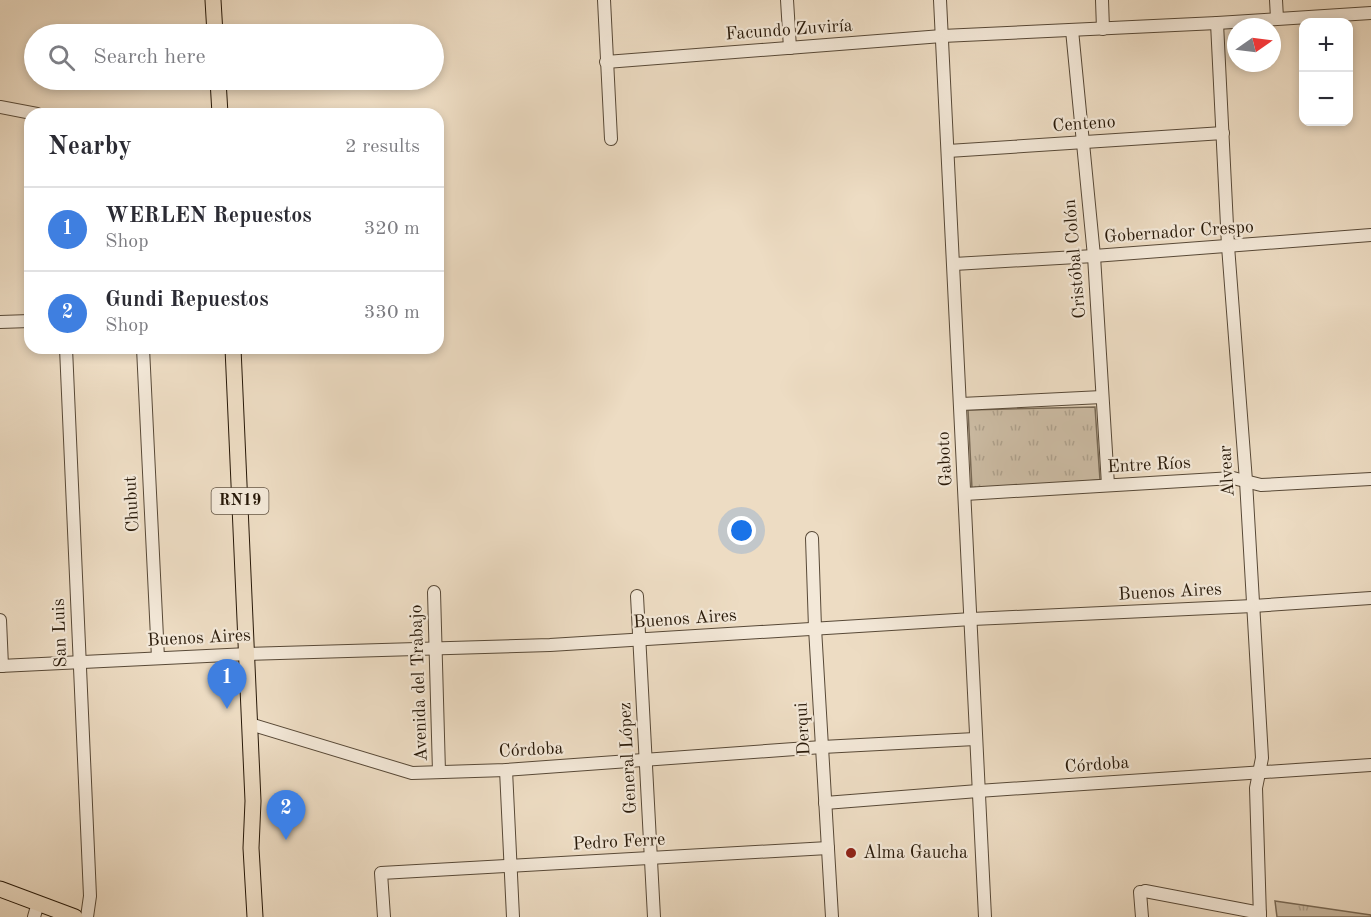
<!DOCTYPE html>
<meta charset="utf-8">
<style>
body{margin:0;font-family:"Old Standard TT",serif;background:#f7f7f7;color:#2b2b33}
.controls{position:absolute;right:18px;top:18px;display:grid;overflow:hidden;border-radius:12px;box-shadow:0 3px 9px #0003}
.controls button{width:54px;height:54px;display:grid;place-items:center;padding:0;border:0;border-bottom:2px solid #e1e1e2;background:#fff;color:#2b2b33;font:30px sans-serif}
.compass{position:absolute;left:1227px;top:18px;width:54px;height:54px;border-radius:50%;background:#fff;box-shadow:0 3px 9px #0003;rotate:76deg}
.you{position:absolute;left:742px;top:531px;width:21px;height:21px;margin:-15px;border:4px solid #fff;border-radius:50%;background:#1a73e8;box-shadow:0 0 0 9px #1a73e833}
.badge{display:grid;place-items:center;width:39px;height:39px;border-radius:50%;background:#8f2418;color:#fff;font-size:20px;font-weight:700}
.pin{position:absolute;translate:-50% -50px;filter:drop-shadow(0 2px 3px #0008)}
.pin::after{content:'';position:absolute;top:32px;width:21px;height:18px;background:inherit;clip-path:polygon(0 0,100% 0,50% 100%)}
.list{margin:0;padding:0;list-style:none}
h2{display:flex;justify-content:space-between;align-items:center;height:78px;margin:0;padding:0 24px;font-size:26px}
h2 small{font-size:20px;font-weight:400;color:#7c7c81}
.list li{display:grid;grid-template-columns:39px 1fr auto;gap:18px;align-items:center;box-sizing:border-box;height:84px;padding:0 24px;border-top:2px solid #e1e1e2}
.list b{display:block;font-size:22px;white-space:nowrap}
.list p{margin:0;font-size:20px;white-space:nowrap;color:#7c7c81}
.list em{font-size:20px;font-style:normal;color:#7c7c81}
.icon{flex:none;width:33px;height:33px;fill:none;stroke:currentColor;stroke-width:2;stroke-linecap:round;stroke-linejoin:round}
.map{position:relative;flex:none;width:1371px;height:917px;overflow:hidden}
.search{position:absolute;background:#fff;box-shadow:0 3px 9px #0003;left:24px;top:24px;width:420px;height:66px;display:flex;align-items:center;gap:15px;box-sizing:border-box;padding:0 21px;border-radius:33px;color:#7c7c81;font-size:22px}
.panel{position:absolute;background:#fff;box-shadow:0 3px 9px #0003;left:24px;top:108px;width:420px;height:246px;border-radius:18px}
.map>svg:first-child{display:block}
.park{fill:url(#park-tufts);stroke:#796a56;stroke-width:1.5}
.lines{fill:none;stroke-linecap:round;stroke-linejoin:round}
.minor-casing{stroke:#584937;stroke-width:14}
.major-casing{stroke:#271808;stroke-width:17}
.minor{stroke:#f3e8d8;stroke-width:12}
.major{stroke:#eddcc3;stroke-width:15}
.poi-dot{fill:#8f2418;stroke:#f3e8d8;stroke-width:2}
.labels{text-anchor:middle;dominant-baseline:central;stroke-width:4.5;stroke-linejoin:round;paint-order:stroke}
.shield{fill:#f3e8d8;stroke:#645646;stroke-width:1.5}
.shield-label{font-size:16px;font-weight:bold;fill:#271808}
.street-label{font-size:18px;fill:#271808;stroke:#f3e8d8}
.poi-label{font-size:18px;fill:#271808;stroke:#f3e8d8;text-anchor:start}
</style>
<div class="map">
<svg width="1371" height="917" viewBox="0 0 1371 917">
<defs>
<pattern id="park-tufts" width="24" height="20" patternUnits="userSpaceOnUse" patternTransform="scale(1.5)"><rect width="24" height="20" fill="#cbbba3"/><path d="M3 7l-1-3M5 7V3M7 7l1-3M15 17l-1-3M17 17v-4M19 17l1-3" fill="none" stroke="#aea08b"/></pattern>
</defs>
<rect width="100%" height="100%" fill="#eddcc3"/>
<filter id="stains"><feTurbulence type="fractalNoise" baseFrequency=".00333" numOctaves="4"/><feColorMatrix values="0 0 0 0 .2 0 0 0 0 .09 0 0 0 0 .02 0 0 0 .5 -.17"/></filter>
<radialGradient id="worn" r=".72"><stop offset=".6" stop-color="#630" stop-opacity="0"/><stop offset="1" stop-color="#630" stop-opacity=".3"/></radialGradient>
<g class="park">
<polygon points="1095,407 1100,480 972,489 968,410"/>
<polygon points="1275,901 1371,915 1371,917 1277,917"/>
</g>
<g class="lines">
<g class="minor-casing">
<g id="minor">
<polyline points="604,0 611,139"/>
<polyline points="787,0 790,48"/>
<polyline points="940,0 985,917"/>
<polyline points="1102,0 1103,29"/>
<polyline points="1276,0 1277,18"/>
<polyline points="1217,23 1228,246 1246,481 1262,758 1256,788 1260,917"/>
<polyline points="1072,30 1094,256 1108,485"/>
<polyline points="606,62 942,36 1217,23 1371,13"/>
<polyline points="0,107 37,114"/>
<polyline points="948,151 1223,133"/>
<polyline points="954,264 1094,256 1371,235"/>
<polyline points="0,322 30,321"/>
<polyline points="66,348 90,896 87,917"/>
<polyline points="143,348 158,658"/>
<polyline points="961,404 1102,397"/>
<polyline points="965,494 1233,478 1261,485 1371,479"/>
<polyline points="812,538 815,628 832,917"/>
<polyline points="434,592 439,772"/>
<polyline points="637,596 654,917"/>
<polyline points="0,620 2,666"/>
<polyline points="0,666 248,654 550,645 972,619 1253,606 1371,598"/>
<polyline points="250,724 412,773 506,770 822,747 975,739"/>
<polyline points="506,770 513,917"/>
<polyline points="825,803 978,791 1371,765"/>
<polyline points="1145,891 1260,913"/>
<polyline points="1140,892 1142,917"/>
<polyline points="34,917 38,903"/>
<polyline points="384,917 381,873 828,848"/>
</g>
</g>
<g class="major-casing">
<g id="major">
<polyline points="213,0 215,34"/>
<polyline points="218,80 220,114"/>
<polyline points="233,348 253,801 251,848 255,917"/>
<polyline points="0,889 75,917"/>
</g>
</g>
<use href="#minor" class="minor"/>
<use href="#major" class="major"/>
</g>
<circle class="poi-dot" cx="851" cy="853" r="6"/>
<g class="labels">
<rect class="shield" x="211.5" y="488" width="57" height="26" rx="4.5"/>
<g class="shield-label">
<text x="240" y="501">RN19</text>
</g>
<g class="street-label">
<text transform="translate(789 30) rotate(-4)">Facundo Zuviría</text>
<text transform="translate(1084 124) rotate(-4)">Centeno</text>
<text transform="translate(1179 232) rotate(-4)">Gobernador Crespo</text>
<text transform="translate(1075 259) rotate(-95)">Cristóbal Colón</text>
<text transform="translate(945 459) rotate(-93)">Gaboto</text>
<text transform="translate(1149 465) rotate(-3)">Entre Ríos</text>
<text transform="translate(1227 471) rotate(-94)">Alvear</text>
<text transform="translate(132 504) rotate(-93)">Chubut</text>
<text transform="translate(1170 592) rotate(-3)">Buenos Aires</text>
<text transform="translate(685 619) rotate(-4)">Buenos Aires</text>
<text transform="translate(60 633) rotate(-92)">San Luis</text>
<text transform="translate(199 638) rotate(-3)">Buenos Aires</text>
<text transform="translate(419 683) rotate(-92)">Avenida del Trabajo</text>
<text transform="translate(803 729) rotate(-93)">Derqui</text>
<text transform="translate(531 750) rotate(-3)">Córdoba</text>
<text transform="translate(628 758) rotate(-93)">General López</text>
<text transform="translate(1097 765) rotate(-4)">Córdoba</text>
<text transform="translate(619 842) rotate(-3)">Pedro Ferre</text>
</g>
<g class="poi-label">
<text x="863" y="853">Alma Gaucha</text>
</g>
</g>
<rect width="100%" height="100%" filter="url(#stains)"/>
<rect width="100%" height="100%" fill="url(#worn)"/>
</svg>
<div class="controls">
<button>+</button>
<button>−</button>
</div>
<svg class="compass" viewBox="-18 -18 36 36"><path d="M0-13l5 13h-10z" fill="#e53935"/><path d="M0 13l5-13h-10z" fill="#7c7c81"/></svg>
<div class="you"></div>
<div class="pin badge" style="left:227px;top:709px;background:#3f7fe0">1</div>
<div class="pin badge" style="left:286px;top:840px;background:#3f7fe0">2</div>
<div class="search"><svg class="icon" aria-label="search" viewBox="0 0 24 24"><circle cx="10" cy="10" r="6"/><path d="M15 15l6 6"/></svg>Search here</div>
<section class="panel">
<h2>Nearby<small>2 results</small></h2>
<ul class="list">
<li><span class="badge" style="background:#3f7fe0">1</span><div><b>WERLEN Repuestos</b><p>Shop</p></div><em>320 m</em></li>
<li><span class="badge" style="background:#3f7fe0">2</span><div><b>Gundi Repuestos</b><p>Shop</p></div><em>330 m</em></li>
</ul>
</section>
</div>
